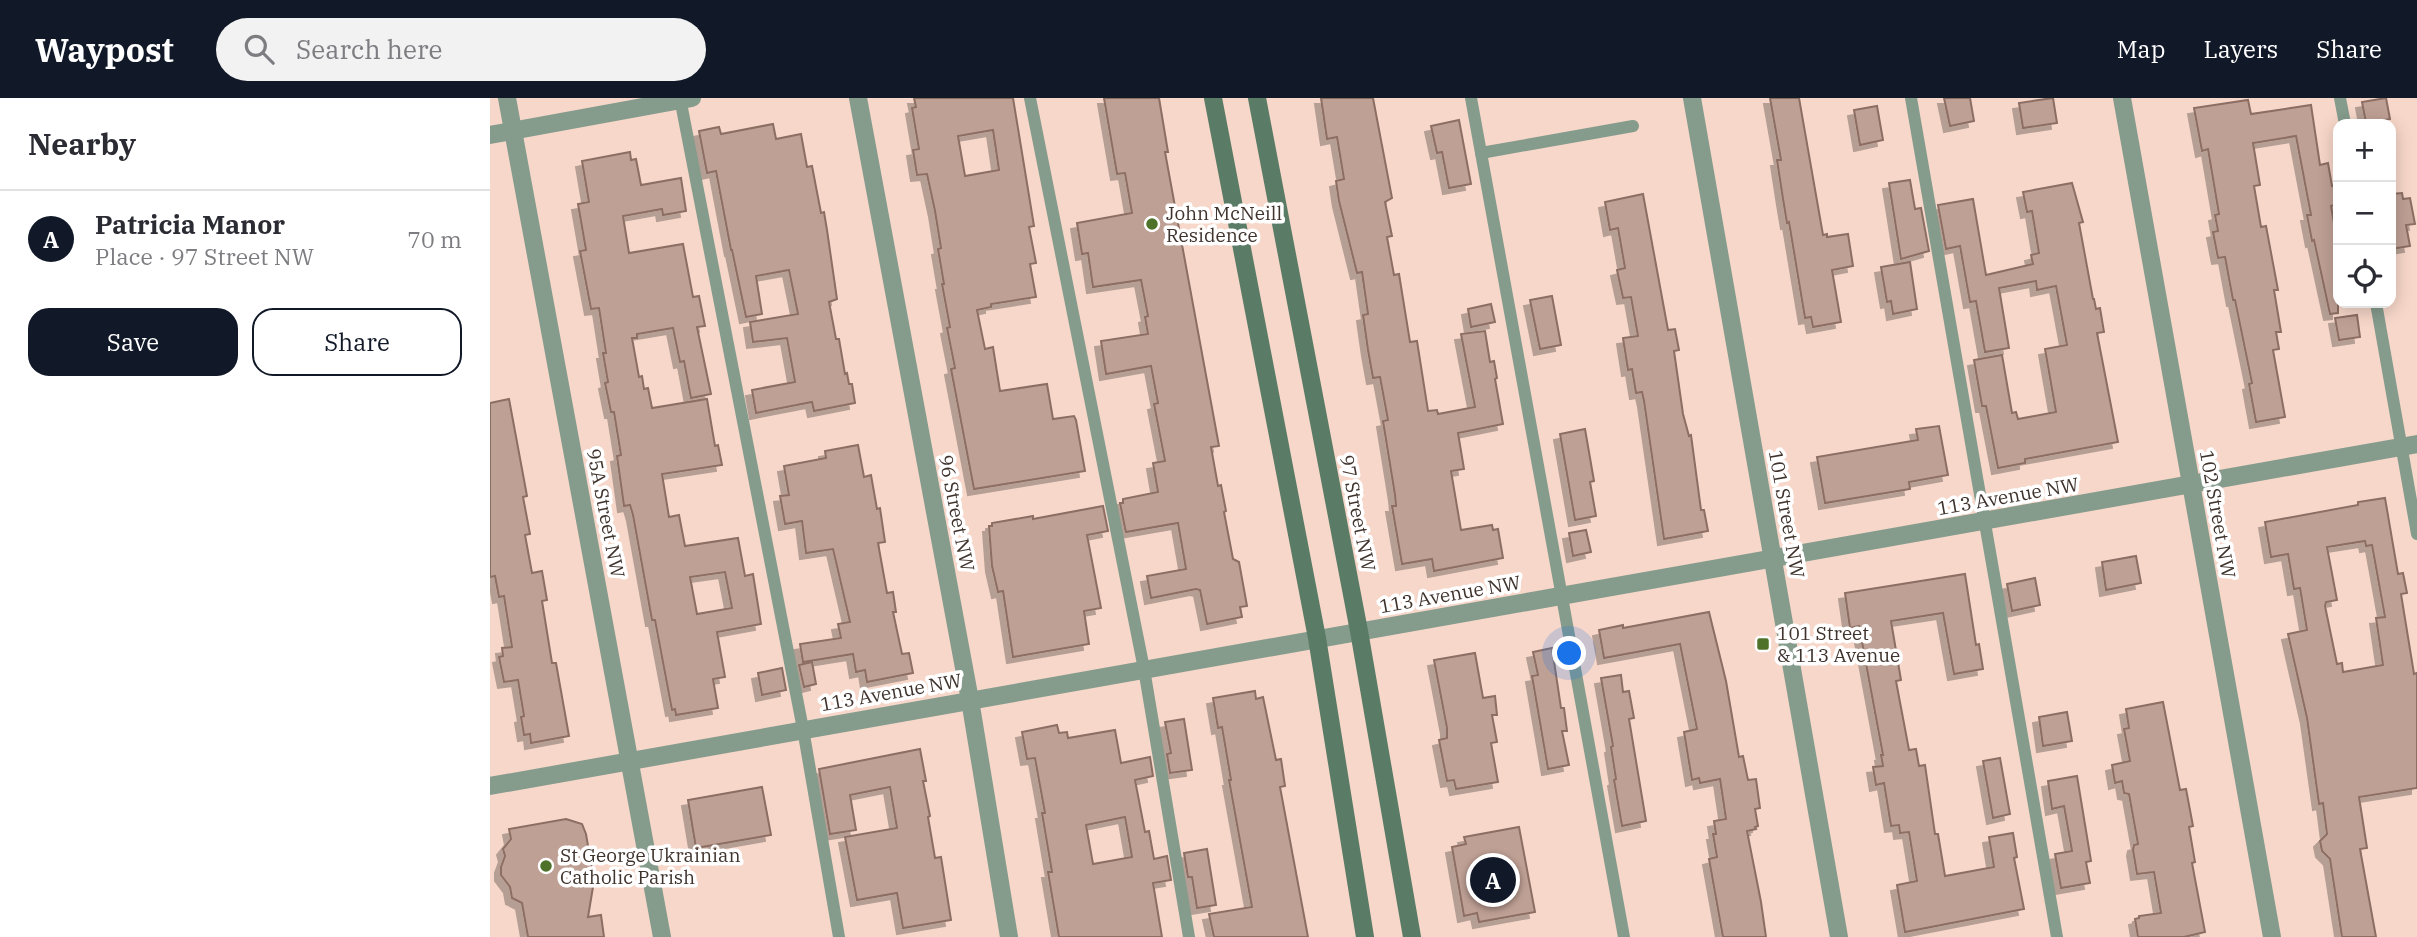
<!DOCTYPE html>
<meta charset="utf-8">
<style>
body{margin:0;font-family:"IBM Plex Serif",serif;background:#f2f2f3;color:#2b2b33}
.controls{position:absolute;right:21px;top:21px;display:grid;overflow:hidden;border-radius:14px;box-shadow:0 4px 18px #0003}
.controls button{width:63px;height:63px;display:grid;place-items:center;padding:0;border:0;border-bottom:2px solid #e1e1e2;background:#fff;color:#2b2b33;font:35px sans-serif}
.you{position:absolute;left:1080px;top:556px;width:24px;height:24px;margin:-18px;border:5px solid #fff;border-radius:50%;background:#1a73e8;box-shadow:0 0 0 10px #1a73e833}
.badge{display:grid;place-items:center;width:46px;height:46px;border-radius:50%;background:#111827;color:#fff;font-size:23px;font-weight:700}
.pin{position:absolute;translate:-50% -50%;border:4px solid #fff;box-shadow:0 2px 7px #0006}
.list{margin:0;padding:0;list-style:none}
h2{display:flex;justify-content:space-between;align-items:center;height:91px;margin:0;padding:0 28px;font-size:30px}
h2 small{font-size:23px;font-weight:400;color:#7c7c81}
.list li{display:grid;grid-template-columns:46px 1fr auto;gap:21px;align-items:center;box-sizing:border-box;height:98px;padding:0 28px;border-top:2px solid #e1e1e2}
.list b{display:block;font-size:26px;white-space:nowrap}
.list p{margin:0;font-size:23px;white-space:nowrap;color:#7c7c81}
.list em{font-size:23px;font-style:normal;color:#7c7c81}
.actions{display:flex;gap:14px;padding:21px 28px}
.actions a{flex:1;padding:16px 0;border:2px solid #111827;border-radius:21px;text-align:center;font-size:24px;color:#111827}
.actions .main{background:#111827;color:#fff}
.icon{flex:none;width:38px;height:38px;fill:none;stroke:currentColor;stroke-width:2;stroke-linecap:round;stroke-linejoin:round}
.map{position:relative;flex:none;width:1927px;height:839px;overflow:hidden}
header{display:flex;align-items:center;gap:42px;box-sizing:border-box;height:98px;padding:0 35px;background:#111827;color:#fff}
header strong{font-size:33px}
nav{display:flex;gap:38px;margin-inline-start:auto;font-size:24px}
.search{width:490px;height:63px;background:#f2f2f3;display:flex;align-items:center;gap:18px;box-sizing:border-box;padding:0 24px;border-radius:38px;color:#7c7c81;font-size:26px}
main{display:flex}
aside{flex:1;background:#fff}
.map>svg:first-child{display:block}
.building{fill:#bfa095;stroke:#8c6e64;stroke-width:2;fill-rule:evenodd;filter:url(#shadow)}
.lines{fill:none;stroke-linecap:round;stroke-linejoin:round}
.service{stroke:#859c8d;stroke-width:12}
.minor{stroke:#859c8d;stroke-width:18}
.tertiary{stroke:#859c8d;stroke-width:18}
.secondary{stroke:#5a7c66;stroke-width:18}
.poi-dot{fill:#4e722a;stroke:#fff;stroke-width:2.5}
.labels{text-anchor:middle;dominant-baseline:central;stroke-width:7;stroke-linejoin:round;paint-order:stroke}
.poi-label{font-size:19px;fill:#3f332d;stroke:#fff;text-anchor:start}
.street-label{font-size:19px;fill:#3f332d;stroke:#fff}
</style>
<header>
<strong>Waypost</strong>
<div class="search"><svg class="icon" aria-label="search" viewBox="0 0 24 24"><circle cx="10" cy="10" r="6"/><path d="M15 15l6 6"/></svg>Search here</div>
<nav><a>Map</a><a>Layers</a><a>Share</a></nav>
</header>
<main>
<aside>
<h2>Nearby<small></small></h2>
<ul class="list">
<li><span class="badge">A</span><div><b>Patricia Manor</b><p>Place · 97 Street NW</p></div><em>70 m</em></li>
</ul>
<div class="actions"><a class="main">Save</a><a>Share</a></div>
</aside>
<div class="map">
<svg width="1927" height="839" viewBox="0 0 1927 839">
<defs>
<filter id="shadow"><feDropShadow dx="-6" dy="6" stdDeviation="0" flood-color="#0004"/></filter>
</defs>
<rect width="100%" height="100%" fill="#f7d7c9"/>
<g class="building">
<path d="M 424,0 L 523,0 L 544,128 L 539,129 L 546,165 L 540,166 L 546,199 L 501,206 L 501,209 L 487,212 L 495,251 L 503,249 L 510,293 L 557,286 L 563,321 L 584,318 L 586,322 L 595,373 L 484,391 L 461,271 L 465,270 L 457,230 L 460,229 L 452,186 L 454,186 L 448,151 L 451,150 L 445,113 L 437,76 L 427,77 L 423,52 L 429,51 L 422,10 L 426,9 ZM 503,32 L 509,72 L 475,78 L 468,38 Z"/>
<polygon points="614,0 669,0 678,54 675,54 729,348 721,349 728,388 731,387 736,413 734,414 743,461 749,464 757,508 750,509 752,519 717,526 710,492 706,491 661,500 657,478 696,471 688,425 636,434 635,430 630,405 633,405 633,401 668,394 663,365 675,363 664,306 668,305 661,268 616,276 611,243 658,236 655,219 658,218 651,182 603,189 598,155 592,156 587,125 642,115 635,75 627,76"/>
<polygon points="831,0 883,0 902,100 895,104 902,138 897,139 904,177 909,176 920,244 927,243 938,313 947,312 948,316 985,309 971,236 995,233 1000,264 1004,263 1007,280 1005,281 1013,326 968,335 974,371 961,373 971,432 1002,427 1003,432 1008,431 1013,460 944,473 942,461 912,466 902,408 906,408 905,397 893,323 898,322 890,279 883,280 878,252 873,217 878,216 872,174 867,175 849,103 846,83 854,81 847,39 837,41"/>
<polygon points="1280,0 1309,0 1333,137 1337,136 1337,139 1358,136 1363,168 1342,172 1351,224 1323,229 1321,219 1315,220 1299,124 1297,125 1293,101 1287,62 1291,62"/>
<polygon points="1454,0 1480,0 1484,23 1460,28"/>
<polygon points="1563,0 1567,25 1533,30 1529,5"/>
<polygon points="1896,0 1900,21 1876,25 1872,4"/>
<polygon points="1758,2 1761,16 1821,7 1830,67 1838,65 1842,88 1848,87 1848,106 1841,108 1848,147 1848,215 1840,216 1824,142 1822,143 1817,117 1821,117 1806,38 1763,45 1770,87 1764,88 1771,129 1776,128 1788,192 1784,192 1791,234 1786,234 1789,251 1783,252 1795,319 1766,324 1759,286 1762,285 1745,202 1743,202 1735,159 1728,160 1723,134 1728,133 1725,117 1729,116 1718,51 1712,53 1704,10"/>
<polygon points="1387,8 1393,42 1370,47 1364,12"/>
<polygon points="969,22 981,86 959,90 952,54 947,55 941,28"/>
<polygon points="283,26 286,41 311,36 317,69 322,68 331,115 334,114 337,132 347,201 339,204 346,241 349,241 355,276 357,275 359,286 362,286 365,305 324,313 322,304 266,315 262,292 305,284 297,240 263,244 260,224 308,216 299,172 266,178 272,216 256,219 242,152 241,152 226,73 217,75 209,33 229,29 231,36"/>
<path d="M 140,54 L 141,62 L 146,61 L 151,87 L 191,80 L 196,113 L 173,117 L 172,111 L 133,118 L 139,155 L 193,146 L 203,199 L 209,198 L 215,228 L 207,229 L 221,296 L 201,300 L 194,263 L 190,264 L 183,230 L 147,236 L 147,240 L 142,240 L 149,279 L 152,278 L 154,291 L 158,290 L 162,310 L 217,301 L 225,348 L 228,347 L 232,367 L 172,376 L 179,419 L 189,417 L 195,448 L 248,440 L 255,478 L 263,476 L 271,526 L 227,534 L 235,579 L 223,581 L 228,610 L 186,617 L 185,611 L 182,612 L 165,522 L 162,522 L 143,417 L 140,407 L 134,408 L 127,358 L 131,357 L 124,314 L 121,314 L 115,285 L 118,284 L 113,255 L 116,255 L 109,210 L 101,211 L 90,153 L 96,152 L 88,106 L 99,104 L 92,63 ZM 235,474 L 242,510 L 207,516 L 200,479 Z"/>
<polygon points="1420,82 1425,111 1431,110 1439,153 1411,161 1399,85"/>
<polygon points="1582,85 1593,124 1589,125 1603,201 1604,201 1606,211 1610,210 1614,234 1607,235 1628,344 1535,361 1535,365 1508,370 1496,308 1492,308 1484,262 1512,257 1522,315 1526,314 1528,321 1566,314 1555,251 1577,247 1566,188 1547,192 1546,183 1509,190 1519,250 1495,254 1486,203 1480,204 1470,148 1456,151 1448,107 1483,101 1496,177 1543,166 1541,157 1549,155 1542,113 1537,114 1533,94"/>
<polygon points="1912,95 1913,101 1920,100 1925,126 1916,127 1920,148 1901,151 1901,96"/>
<polygon points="1153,96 1178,232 1185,231 1189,252 1184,253 1193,316 1199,338 1201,337 1211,412 1214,412 1218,433 1174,441 1154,303 1152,294 1146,295 1142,271 1138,272 1133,240 1148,238 1141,199 1133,200 1127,172 1135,170 1128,130 1120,132 1115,104"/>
<polygon points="1420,164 1427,211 1403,216 1401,203 1397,204 1391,169"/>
<polygon points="1062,198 1071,247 1050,251 1040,202"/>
<polygon points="1001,206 1005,224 981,229 978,211"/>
<polygon points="1867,217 1870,239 1849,242 1845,220"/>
<polygon points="19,301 37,398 33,399 40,436 35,437 42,475 52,473 57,502 52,503 62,565 66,565 79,638 41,645 40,636 34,637 31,619 34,618 28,582 14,584 9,559 13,558 12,550 22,549 14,498 9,499 5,478 0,479 0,305"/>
<polygon points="1449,328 1458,377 1419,384 1420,391 1335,405 1327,359 1428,342 1426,331"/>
<polygon points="1095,331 1104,383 1100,384 1106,418 1085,422 1070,336"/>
<polygon points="368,347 374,379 381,377 387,411 390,410 395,444 388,445 397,495 403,494 406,514 403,514 412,556 419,555 423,575 377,584 375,572 366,574 363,556 313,564 310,546 351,540 348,526 360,524 343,451 316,455 312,423 295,426 290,398 299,397 294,368 336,360 335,353"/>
<path d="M 1895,400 L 1908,476 L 1913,475 L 1917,495 L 1911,496 L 1924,576 L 1927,575 L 1927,690 L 1869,699 L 1877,750 L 1870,751 L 1886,839 L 1852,839 L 1840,761 L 1832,753 L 1830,743 L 1837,736 L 1833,705 L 1829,706 L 1817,620 L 1798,536 L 1817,532 L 1810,490 L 1804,491 L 1798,456 L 1781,459 L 1775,424 L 1868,407 L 1868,404 ZM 1875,443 L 1876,448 L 1882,447 L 1895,519 L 1886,520 L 1893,567 L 1853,574 L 1852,565 L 1847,566 L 1835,508 L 1836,504 L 1847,502 L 1837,449 Z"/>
<polygon points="613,408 618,433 597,437 611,510 594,513 599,546 523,559 513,493 508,494 502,468 499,428 502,428 502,425 543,418 543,421"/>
<polygon points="1096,432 1101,454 1083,458 1079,435"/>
<polygon points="1646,458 1651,485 1616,492 1612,464"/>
<polygon points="1475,476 1486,547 1489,546 1493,571 1464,576 1453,515 1401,523 1411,582 1406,583 1419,652 1426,651 1429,668 1435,667 1445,736 1448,736 1455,778 1504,769 1499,739 1523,735 1527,759 1524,760 1534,811 1415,834 1407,787 1427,783 1419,734 1410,735 1409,727 1401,728 1394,685 1386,687 1383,669 1393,668 1391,657 1393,657 1369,528 1360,530 1355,495"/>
<polygon points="1545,480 1550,507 1522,513 1517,486"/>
<polygon points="1219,514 1236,583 1249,659 1253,658 1258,682 1266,681 1270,710 1265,711 1268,728 1265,729 1266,731 1257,733 1271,804 1276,839 1233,839 1219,761 1227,759 1223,736 1226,736 1224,723 1236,721 1230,681 1210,685 1209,680 1202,682 1194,634 1207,631 1190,546 1114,560 1109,532 1133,527 1133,530"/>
<polygon points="1062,550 1071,610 1074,610 1077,633 1072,633 1079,667 1058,671 1042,578 1048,577 1043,554"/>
<polygon points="985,555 993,600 1005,598 1007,617 1002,617 1007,644 1001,645 1008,684 966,691 964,682 957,683 949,642 957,640 957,630 944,562"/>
<polygon points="322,564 326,586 314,589 309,567"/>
<polygon points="292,570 296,592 272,597 268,575"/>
<polygon points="1131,577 1133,594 1139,593 1144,620 1139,621 1156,723 1132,728 1124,682 1126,681 1121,649 1123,648 1111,580"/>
<polygon points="765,593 766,601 773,599 786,662 791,661 795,688 790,689 818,839 724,839 719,816 762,809 739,682 741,682 732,629 728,630 723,600"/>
<polygon points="1673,604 1690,692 1696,691 1703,728 1699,729 1705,764 1702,765 1715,834 1694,839 1648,839 1645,821 1649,820 1649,818 1671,815 1664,774 1647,776 1643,752 1644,747 1648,746 1639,696 1634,695 1632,683 1625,685 1622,667 1640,663 1634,631 1639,630 1636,611"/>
<polygon points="1577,614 1582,643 1553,648 1549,619"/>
<polygon points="694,621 702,672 680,675 677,656 681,655 675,624"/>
<path d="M 567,627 L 569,635 L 577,634 L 578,640 L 625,632 L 631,665 L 660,659 L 663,678 L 645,682 L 655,734 L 659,733 L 664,761 L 677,758 L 681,782 L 663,785 L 672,839 L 569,839 L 558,774 L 562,774 L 552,715 L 555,715 L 545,660 L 537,661 L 532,634 ZM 635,719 L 642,759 L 603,766 L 596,727 Z"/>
<polygon points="430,651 436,683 433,683 440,718 438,719 445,760 451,759 461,822 413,830 407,795 367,802 355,739 407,730 400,689 360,697 366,732 340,736 329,671"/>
<polygon points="1510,660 1520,716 1503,720 1493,663"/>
<polygon points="1587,678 1601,763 1596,764 1600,785 1571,790 1565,756 1582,753 1574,708 1562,711 1558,683"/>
<polygon points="272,689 281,737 206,750 198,702"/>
<polygon points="76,721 92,726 96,736 104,783 98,819 111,817 114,839 38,839 32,805 22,800 20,789 11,777 11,769 15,758 13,751 21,741 19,731"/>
<polygon points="1029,729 1045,814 989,824 987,815 974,818 962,749 976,746 974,739"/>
<polygon points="717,751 726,807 707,810 702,779 698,779 694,755"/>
</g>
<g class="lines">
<g class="service">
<polyline points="190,0 313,631 349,839"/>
<polyline points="540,0 654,571 699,839"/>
<polyline points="981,0 1134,839"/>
<polyline points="1421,0 1567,839"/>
<polyline points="1850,0 1855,26"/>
<polyline points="991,55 1143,28"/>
<polyline points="1886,205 1927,436"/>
</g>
<g class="minor">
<polyline points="17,0 172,839"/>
<polyline points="368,0 480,602 519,839"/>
<polyline points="1632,0 1782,839"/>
<polyline points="0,37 202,0"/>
<polyline points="0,688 1927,346"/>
</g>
<polyline class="tertiary" points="1202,0 1349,839"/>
<g class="secondary">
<polyline points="723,0 827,540 875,839"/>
<polyline points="767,0 869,533 922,839"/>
</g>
</g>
<g class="poi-dot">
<circle cx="662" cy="126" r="7"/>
<rect x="1266" y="539" width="14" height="14" rx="3.5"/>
<circle cx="56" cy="768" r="7"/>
</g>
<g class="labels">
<g class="poi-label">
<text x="676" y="115">John McNeill<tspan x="676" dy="22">Residence</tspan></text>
<text x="1287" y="535">101 Street<tspan x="1287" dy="22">&amp; 113 Avenue</tspan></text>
<text x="70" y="757">St George Ukrainian<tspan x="70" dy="22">Catholic Parish</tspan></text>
</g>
<g class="street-label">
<text transform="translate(1518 398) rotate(-10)">113 Avenue NW</text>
<text transform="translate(116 415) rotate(79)">95A Street NW</text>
<text transform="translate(467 415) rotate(79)">96 Street NW</text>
<text transform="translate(868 415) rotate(79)">97 Street NW</text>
<text transform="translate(1297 416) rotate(80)">101 Street NW</text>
<text transform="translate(1728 416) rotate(80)">102 Street NW</text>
<text transform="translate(960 496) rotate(-10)">113 Avenue NW</text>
<text transform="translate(401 594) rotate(-10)">113 Avenue NW</text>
</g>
</g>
</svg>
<div class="controls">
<button>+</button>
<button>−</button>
<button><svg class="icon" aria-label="locate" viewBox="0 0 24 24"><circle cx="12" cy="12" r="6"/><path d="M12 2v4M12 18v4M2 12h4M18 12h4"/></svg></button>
</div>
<div class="you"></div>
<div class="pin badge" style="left:1003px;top:782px">A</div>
</div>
</main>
